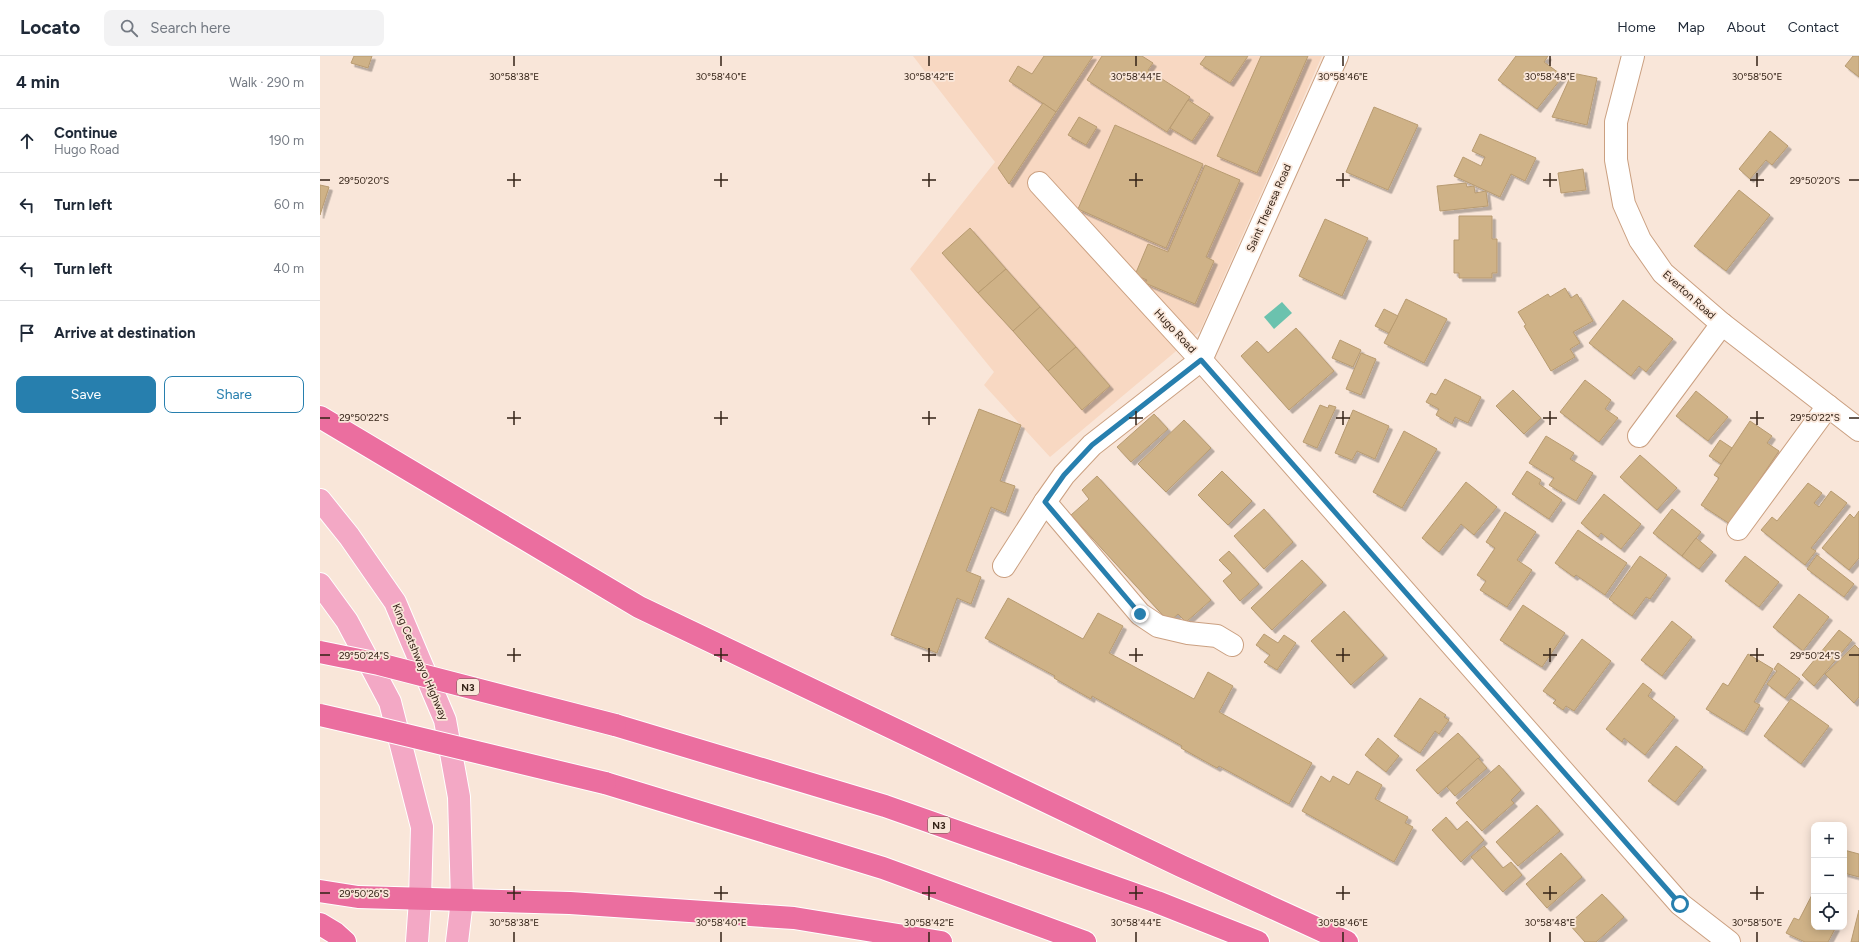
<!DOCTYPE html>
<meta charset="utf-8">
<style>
body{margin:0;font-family:Figtree,sans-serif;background:#f2f2f3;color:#1f2937}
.controls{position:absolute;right:12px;bottom:12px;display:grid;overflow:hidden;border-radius:8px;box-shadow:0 2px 10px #0003}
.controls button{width:36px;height:36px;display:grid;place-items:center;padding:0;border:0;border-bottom:1px solid #e0e1e3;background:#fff;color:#1f2937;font:20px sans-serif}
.stop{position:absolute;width:12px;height:12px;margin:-9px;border:3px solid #277fae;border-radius:50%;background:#fff}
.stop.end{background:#277fae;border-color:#fff;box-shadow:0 1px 4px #0008}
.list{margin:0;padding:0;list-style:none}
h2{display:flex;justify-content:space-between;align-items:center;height:52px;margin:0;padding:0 16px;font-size:17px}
h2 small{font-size:13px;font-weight:400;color:#747a83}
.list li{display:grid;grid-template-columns:26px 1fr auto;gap:12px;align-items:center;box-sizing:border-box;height:64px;padding:0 16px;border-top:1px solid #e0e1e3}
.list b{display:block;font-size:15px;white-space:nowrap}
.list p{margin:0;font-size:13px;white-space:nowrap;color:#747a83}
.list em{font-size:13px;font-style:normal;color:#747a83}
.actions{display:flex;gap:8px;padding:12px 16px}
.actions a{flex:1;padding:9px 0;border:1px solid #277fae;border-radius:8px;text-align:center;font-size:14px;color:#277fae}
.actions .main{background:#277fae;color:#fff}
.icon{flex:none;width:22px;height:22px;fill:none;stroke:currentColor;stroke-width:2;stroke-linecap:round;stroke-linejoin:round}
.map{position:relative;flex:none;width:1539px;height:886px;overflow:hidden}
header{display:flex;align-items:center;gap:24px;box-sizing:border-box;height:56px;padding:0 20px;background:#fff;border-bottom:1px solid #e0e1e3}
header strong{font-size:19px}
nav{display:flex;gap:22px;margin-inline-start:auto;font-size:14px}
.search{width:280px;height:36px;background:#f2f2f3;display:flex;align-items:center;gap:10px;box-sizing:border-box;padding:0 14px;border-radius:8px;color:#747a83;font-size:15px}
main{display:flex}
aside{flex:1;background:#fff}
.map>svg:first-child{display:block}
.built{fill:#f8d8c2}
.water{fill:#6bc2ae}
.building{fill:#cfb287;stroke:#b89b71;filter:url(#shadow)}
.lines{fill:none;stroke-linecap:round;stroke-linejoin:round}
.minor-casing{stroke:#cba081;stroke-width:24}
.major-casing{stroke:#fff;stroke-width:24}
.highway-casing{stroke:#fff;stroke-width:24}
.minor{stroke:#fff;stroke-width:22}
.major{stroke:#f3a8c5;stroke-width:22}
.highway{stroke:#eb6e9f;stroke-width:22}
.highway-bridge-casing{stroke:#fff;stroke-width:24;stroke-linecap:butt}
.highway-bridge{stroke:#eb6e9f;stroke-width:22}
.route{stroke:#277fae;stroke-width:5}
.ticks{fill:none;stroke:#332216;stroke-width:1.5}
.labels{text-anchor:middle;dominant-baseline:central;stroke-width:3.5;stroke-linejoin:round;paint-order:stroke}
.shield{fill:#f9e6d9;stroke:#6e5d50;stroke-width:1}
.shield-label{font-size:10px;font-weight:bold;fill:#332216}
.street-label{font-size:11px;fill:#332216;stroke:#f9e6d9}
.ticks-label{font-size:10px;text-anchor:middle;fill:#332216;stroke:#f9e6d9;stroke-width:3.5;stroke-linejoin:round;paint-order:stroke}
</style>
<header>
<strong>Locato</strong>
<div class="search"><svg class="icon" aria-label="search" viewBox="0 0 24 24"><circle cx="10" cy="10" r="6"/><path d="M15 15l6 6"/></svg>Search here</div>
<nav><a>Home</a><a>Map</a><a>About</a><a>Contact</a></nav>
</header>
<main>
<aside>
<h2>4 min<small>Walk · 290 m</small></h2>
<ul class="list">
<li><svg class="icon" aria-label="ahead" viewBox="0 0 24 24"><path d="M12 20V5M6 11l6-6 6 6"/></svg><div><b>Continue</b><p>Hugo Road</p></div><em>190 m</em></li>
<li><svg class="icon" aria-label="left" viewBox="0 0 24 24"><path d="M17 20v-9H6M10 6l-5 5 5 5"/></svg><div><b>Turn left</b></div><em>60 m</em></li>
<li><svg class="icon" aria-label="left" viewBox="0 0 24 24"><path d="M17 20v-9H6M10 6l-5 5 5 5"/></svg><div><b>Turn left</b></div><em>40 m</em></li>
<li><svg class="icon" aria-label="arrive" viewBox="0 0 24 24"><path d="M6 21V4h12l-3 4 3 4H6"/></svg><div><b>Arrive at destination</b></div></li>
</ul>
<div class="actions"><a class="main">Save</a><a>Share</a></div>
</aside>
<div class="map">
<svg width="1539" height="886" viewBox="0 0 1539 886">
<defs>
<filter id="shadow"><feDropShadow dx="3.5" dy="3.5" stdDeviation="0" flood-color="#0004"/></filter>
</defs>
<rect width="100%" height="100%" fill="#f9e6d9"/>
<polygon class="built" points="593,0 1002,0 880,275 730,401 664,329 674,316 590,213 675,106"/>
<polygon class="water" points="962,246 972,257 954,273 944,261"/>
<g class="building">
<polygon points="34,0 52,0 48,12 31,7"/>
<polygon points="724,0 773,0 736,56 689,25 698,10 712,18"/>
<polygon points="782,0 822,0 833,7 828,14 870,41 847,76 767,24"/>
<polygon points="886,0 928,0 910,27 880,8"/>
<polygon points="941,0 988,0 937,117 897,100"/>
<polygon points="1196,0 1228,0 1224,6 1243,20 1217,53 1178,24"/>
<polygon points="1533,0 1539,0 1539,21 1525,10"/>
<polygon points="1252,17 1277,22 1267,69 1232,61"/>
<polygon points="868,44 890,58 872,85 850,72"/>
<polygon points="723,47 736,56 689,128 678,112"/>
<polygon points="1054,51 1098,69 1068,134 1026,116"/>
<polygon points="759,61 777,71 766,89 748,79"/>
<polygon points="795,69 883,108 846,192 758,153"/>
<polygon points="1450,75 1468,90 1452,109 1446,104 1430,123 1419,113"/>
<polygon points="1160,78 1216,102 1205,125 1191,118 1180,141 1134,120 1143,101 1161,110 1165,101 1152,95"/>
<polygon points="885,109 920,124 886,201 894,205 875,248 825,227 827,224 815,219 828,188 848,196"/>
<polygon points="1263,113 1266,134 1241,137 1238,117"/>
<polygon points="1146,127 1147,131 1154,130 1155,137 1166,135 1168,150 1120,155 1117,130"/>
<polygon points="0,129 9,131 0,159"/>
<polygon points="1419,134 1450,159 1406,215 1374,190"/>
<polygon points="1139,160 1172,160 1172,183 1177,183 1177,217 1172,217 1172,222 1139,222 1139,217 1134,217 1134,184 1139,184"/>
<polygon points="1005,163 1048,182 1022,240 979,220"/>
<polygon points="650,172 686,213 658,237 622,197"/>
<polygon points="686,213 720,251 693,275 658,237"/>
<polygon points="1245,232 1251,242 1257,238 1273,265 1253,276 1260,287 1250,293 1255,301 1231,315 1204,270 1206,269 1198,256 1228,238 1230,241"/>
<polygon points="1086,243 1127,263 1104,307 1064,287"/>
<polygon points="1303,244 1353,283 1326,316 1319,310 1311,320 1269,287"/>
<polygon points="720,251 756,291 728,315 693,275"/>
<polygon points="1064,253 1078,260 1069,277 1055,270"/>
<polygon points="976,272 1014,315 969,354 921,300 937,285 948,297"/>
<polygon points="1020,284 1041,294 1033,311 1012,302"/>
<polygon points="756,291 790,330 762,354 728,315"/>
<polygon points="1041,297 1056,303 1041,339 1026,333"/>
<polygon points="1125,323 1161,341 1148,367 1135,361 1132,368 1116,359 1119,353 1106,346 1111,337 1116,339"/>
<polygon points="1265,324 1291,344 1285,353 1298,362 1279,386 1240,356"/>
<polygon points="1193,334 1221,362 1204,378 1176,350"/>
<polygon points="1376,335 1408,361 1388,385 1356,360"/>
<polygon points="1000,349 1008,352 1009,349 1016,351 997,392 983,386"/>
<polygon points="659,353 701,369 680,425 695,430 685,457 671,451 646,515 661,521 651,548 637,542 617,597 571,579"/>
<polygon points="1033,354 1069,370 1055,403 1037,395 1032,404 1015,397"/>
<polygon points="834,358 848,373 811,406 797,391"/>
<polygon points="864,364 891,392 846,436 818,408"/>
<polygon points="1430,365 1452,380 1447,387 1459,395 1410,468 1381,449 1399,422 1394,419"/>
<polygon points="1084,375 1117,393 1082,452 1053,436"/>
<polygon points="1226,380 1254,397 1250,403 1273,417 1256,445 1229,429 1234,422 1209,407"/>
<polygon points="1400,384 1412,392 1401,408 1389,400"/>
<polygon points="1320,399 1357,432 1337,454 1300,421"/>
<polygon points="902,415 932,445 908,469 878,439"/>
<polygon points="1207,415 1221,424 1219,428 1242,444 1229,463 1192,438"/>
<polygon points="777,420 891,544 866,566 858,558 849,566 751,459 769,443 762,434"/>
<polygon points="1146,426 1177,451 1154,479 1141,468 1119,496 1102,482"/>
<polygon points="1488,427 1502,437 1494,447 1499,451 1511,435 1527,447 1491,492 1496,495 1485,509 1441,474 1452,461 1457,465"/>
<polygon points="1284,438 1321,468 1301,493 1281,477 1278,481 1261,467"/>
<polygon points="944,453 973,486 944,513 914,480"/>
<polygon points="1352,453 1381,476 1362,500 1333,477"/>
<polygon points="1539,455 1539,502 1529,514 1502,492 1530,458 1534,462"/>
<polygon points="1185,456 1216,476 1197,504 1212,514 1187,551 1160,534 1166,525 1157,519 1175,492 1166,486"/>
<polygon points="1258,474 1307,507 1285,539 1256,519 1254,521 1235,507"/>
<polygon points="1376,482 1393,496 1379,513 1362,500"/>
<polygon points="909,495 939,528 920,545 903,525 912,517 899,504"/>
<polygon points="1497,499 1534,528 1524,541 1487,513"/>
<polygon points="1320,500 1347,519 1330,543 1326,541 1312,560 1289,543"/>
<polygon points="1425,500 1459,526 1439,551 1405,525"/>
<polygon points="982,504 1003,526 952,574 931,552"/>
<polygon points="1479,538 1509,561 1483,595 1453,571"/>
<polygon points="688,542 763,583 778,557 803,570 789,597 874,643 888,616 913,630 899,656 992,707 969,748 899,710 897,712 861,692 862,690 772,640 771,643 734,622 735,620 665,582"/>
<polygon points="1203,549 1245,577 1222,611 1180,584"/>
<polygon points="1024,555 1064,599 1031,629 991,585"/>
<polygon points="1352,565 1372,581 1342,620 1321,604"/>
<polygon points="1519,574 1532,584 1494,630 1482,619"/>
<polygon points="944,578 958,587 964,579 976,587 957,614 944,606 950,599 936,589"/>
<polygon points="1262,583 1291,605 1254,655 1246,650 1243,654 1233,647 1236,644 1223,635"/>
<polygon points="1535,589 1539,593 1539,641 1534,647 1505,618"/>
<polygon points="1428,598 1453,613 1434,646 1440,649 1424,676 1386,653 1403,627 1408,630"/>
<polygon points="1458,607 1480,623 1465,642 1447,628 1457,615 1454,613"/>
<polygon points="1323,627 1332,634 1328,640 1355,661 1325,699 1304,682 1302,686 1286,673"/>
<polygon points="1100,642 1126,659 1124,661 1129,664 1119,678 1115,675 1100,697 1074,680"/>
<polygon points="1471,643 1509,670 1481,708 1444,680"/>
<polygon points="1138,677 1160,701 1118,738 1096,714"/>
<polygon points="1058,682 1079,700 1066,716 1045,699"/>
<polygon points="1356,690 1383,711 1355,746 1328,725"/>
<polygon points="1158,702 1167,712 1135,740 1127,731"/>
<polygon points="1179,709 1201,734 1191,744 1194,747 1162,775 1136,747"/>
<polygon points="1037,715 1062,729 1055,743 1088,761 1085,767 1093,771 1074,806 982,755 1001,720 1010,726 1013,720 1029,729"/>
<polygon points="1217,749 1240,775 1198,810 1176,786"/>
<polygon points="1126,761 1137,774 1147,765 1164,784 1141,806 1112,774"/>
<polygon points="1164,790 1183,812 1191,806 1202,819 1183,836 1151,801"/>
<polygon points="1524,794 1539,798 1539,821 1524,817"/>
<polygon points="1241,797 1262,821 1227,852 1206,828"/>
<polygon points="1494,835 1494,871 1516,871 1508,886 1485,886 1466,877 1474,862 1479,864"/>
<polygon points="1282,838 1304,861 1276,886 1265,886 1249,868"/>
<polygon points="1539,854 1539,886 1531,886"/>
</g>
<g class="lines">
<g class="minor-casing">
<g id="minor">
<polyline points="1313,0 1296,66 1296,104 1304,148 1320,184 1343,217 1402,268 1539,374"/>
<polyline points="719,127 881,304 1360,848 1409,886"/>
<polyline points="1319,380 1402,268"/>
<polyline points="725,446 820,558 838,570 868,577 897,580 912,589"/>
<polyline points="1418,473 1508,350"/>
<polyline points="684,510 725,446 744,419 772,389 881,304 1017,0"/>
</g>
</g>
<g class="major-casing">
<g id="major">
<polyline points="0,444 29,480 75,546 125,664 139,741 142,844 137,886"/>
<polyline points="0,528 27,565 70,646 102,771 100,844 97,886"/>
</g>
</g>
<g class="highway-casing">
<g id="highway">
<polyline points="0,361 319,551 861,810 1027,886"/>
<polyline points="295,669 565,750 837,846 938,886"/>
<polyline points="285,727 563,812 765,886"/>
<polyline points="0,835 38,841 250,847 474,862 621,886"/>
<polyline points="0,868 15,877 25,886"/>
</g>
</g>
<use href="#minor" class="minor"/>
<use href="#major" class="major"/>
<use href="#highway" class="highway"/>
<g class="highway-bridge-casing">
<g id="highway-bridge">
<polyline points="0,596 59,608 295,669"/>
<polyline points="0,659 61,673 285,727"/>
</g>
</g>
<use href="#highway-bridge" class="highway-bridge"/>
</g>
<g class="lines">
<polyline class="route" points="820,558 725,446 744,419 772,389 881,304 1360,848"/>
</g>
<path class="ticks" d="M 194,0 L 194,10M 401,0 L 401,10M 609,0 L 609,10M 816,0 L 816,10M 1023,0 L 1023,10M 1230,0 L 1230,10M 1437,0 L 1437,10M 194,117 L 194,131M 401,117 L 401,131M 609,117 L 609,131M 816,117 L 816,131M 1023,117 L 1023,131M 1230,117 L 1230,131M 1437,117 L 1437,131M 0,124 L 10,124M 187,124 L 201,124M 394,124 L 408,124M 602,124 L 616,124M 809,124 L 823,124M 1016,124 L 1030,124M 1223,124 L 1237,124M 1430,124 L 1444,124M 1529,124 L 1539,124M 194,355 L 194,369M 401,355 L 401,369M 609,355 L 609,369M 816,355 L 816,369M 1023,355 L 1023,369M 1230,355 L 1230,369M 1437,355 L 1437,369M 0,362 L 10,362M 187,362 L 201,362M 394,362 L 408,362M 602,362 L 616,362M 809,362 L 823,362M 1016,362 L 1030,362M 1223,362 L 1237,362M 1430,362 L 1444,362M 1529,362 L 1539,362M 194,592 L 194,606M 401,592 L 401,606M 609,592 L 609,606M 816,592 L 816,606M 1023,592 L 1023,606M 1230,592 L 1230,606M 1437,592 L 1437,606M 0,599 L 10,599M 187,599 L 201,599M 394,599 L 408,599M 602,599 L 616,599M 809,599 L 823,599M 1016,599 L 1030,599M 1223,599 L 1237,599M 1430,599 L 1444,599M 1529,599 L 1539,599M 194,830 L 194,844M 401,830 L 401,844M 609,830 L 609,844M 816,830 L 816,844M 1023,830 L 1023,844M 1230,830 L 1230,844M 1437,830 L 1437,844M 0,837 L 10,837M 187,837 L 201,837M 394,837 L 408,837M 602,837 L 616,837M 809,837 L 823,837M 1016,837 L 1030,837M 1223,837 L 1237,837M 1430,837 L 1444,837M 194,876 L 194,886M 401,876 L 401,886M 609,876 L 609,886M 816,876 L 816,886M 1023,876 L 1023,886M 1230,876 L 1230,886M 1437,876 L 1437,886"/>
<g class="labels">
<g class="shield">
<rect x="137" y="623" width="22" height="16" rx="3"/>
<rect x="608" y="761" width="22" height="16" rx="3"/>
</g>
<g class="shield-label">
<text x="148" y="631">N3</text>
<text x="619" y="769">N3</text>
</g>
<g class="street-label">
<text transform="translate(949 152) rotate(-66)">Saint Theresa Road</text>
<text transform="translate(1369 239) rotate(42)">Everton Road</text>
<text transform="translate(855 275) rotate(47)">Hugo Road</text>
<text transform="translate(100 606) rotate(67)">King Cetshwayo Highway</text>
</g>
</g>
<g class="ticks-label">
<text x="194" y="24">30°58'38"E</text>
<text x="401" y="24">30°58'40"E</text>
<text x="609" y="24">30°58'42"E</text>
<text x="816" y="24">30°58'44"E</text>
<text x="1023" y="24">30°58'46"E</text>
<text x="1230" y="24">30°58'48"E</text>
<text x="1437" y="24">30°58'50"E</text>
<text x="44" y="128">29°50'20"S</text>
<text x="1495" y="128">29°50'20"S</text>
<text x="44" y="365">29°50'22"S</text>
<text x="1495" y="365">29°50'22"S</text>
<text x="44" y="603">29°50'24"S</text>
<text x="1495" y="603">29°50'24"S</text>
<text x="44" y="841">29°50'26"S</text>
<text x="194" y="870">30°58'38"E</text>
<text x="401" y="870">30°58'40"E</text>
<text x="609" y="870">30°58'42"E</text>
<text x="816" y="870">30°58'44"E</text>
<text x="1023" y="870">30°58'46"E</text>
<text x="1230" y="870">30°58'48"E</text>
<text x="1437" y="870">30°58'50"E</text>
</g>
</svg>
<div class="controls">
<button>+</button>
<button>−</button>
<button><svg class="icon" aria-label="locate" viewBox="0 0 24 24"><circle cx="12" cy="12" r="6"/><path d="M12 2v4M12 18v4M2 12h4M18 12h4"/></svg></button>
</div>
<div class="stop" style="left:1360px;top:848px"></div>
<div class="stop end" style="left:820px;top:558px"></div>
</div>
</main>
